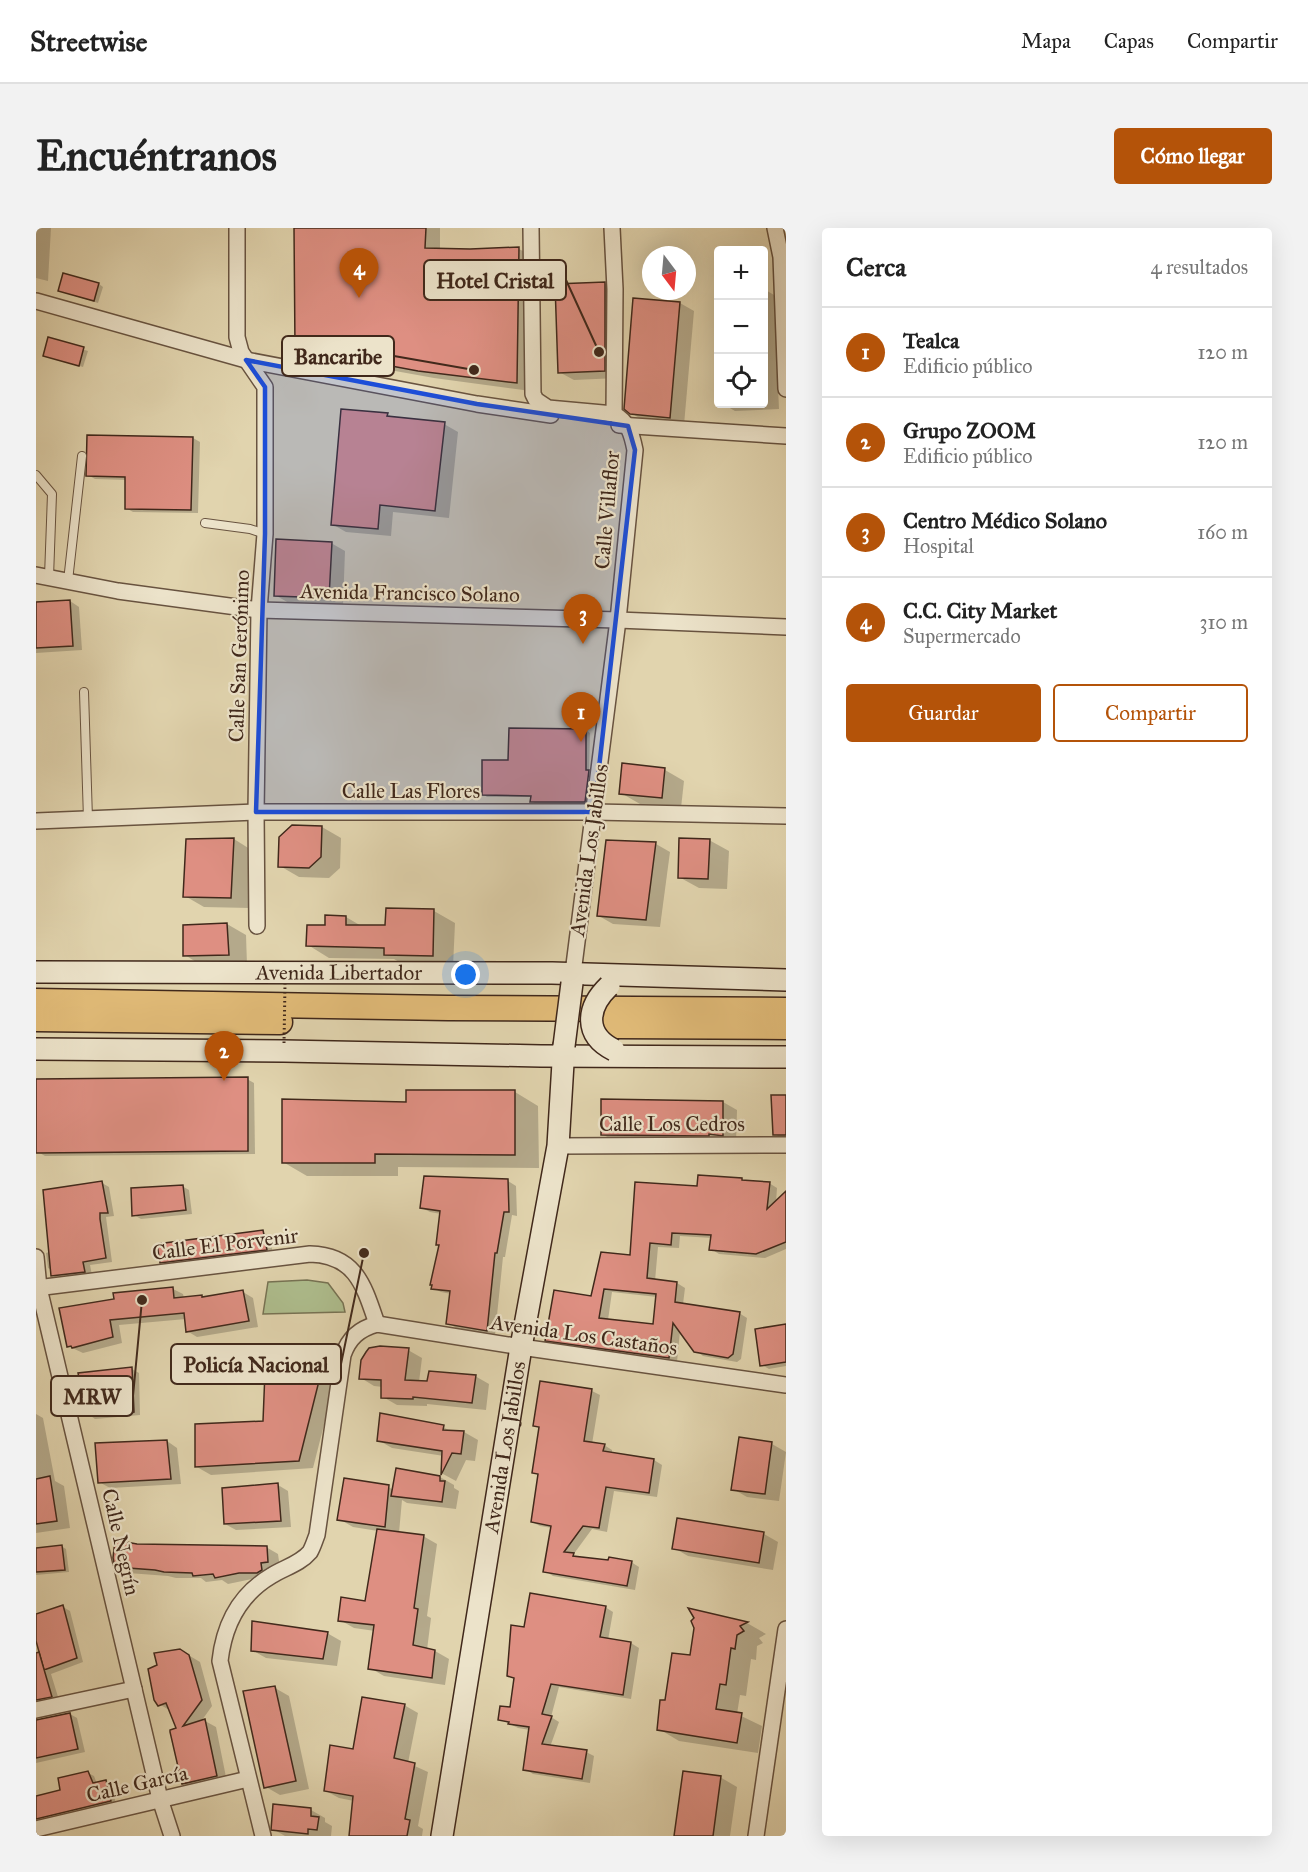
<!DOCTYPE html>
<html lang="es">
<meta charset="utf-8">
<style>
body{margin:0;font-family:"IM FELL Great Primer",serif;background:#f2f2f2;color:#222}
.controls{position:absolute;right:18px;top:18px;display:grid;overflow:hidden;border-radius:6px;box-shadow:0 6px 24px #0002}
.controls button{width:54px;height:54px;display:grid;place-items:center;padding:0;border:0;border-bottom:2px solid #e0e0e0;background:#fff;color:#222;font:30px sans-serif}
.compass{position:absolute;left:606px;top:18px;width:54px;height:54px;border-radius:50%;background:#fff;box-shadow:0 6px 24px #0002;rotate:164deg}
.you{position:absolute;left:430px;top:747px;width:21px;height:21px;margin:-15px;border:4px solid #fff;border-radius:50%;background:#1a73e8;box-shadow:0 0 0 9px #1a73e833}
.badge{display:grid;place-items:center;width:39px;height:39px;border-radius:50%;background:#b45309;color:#fff;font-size:20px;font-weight:700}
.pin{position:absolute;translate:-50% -50px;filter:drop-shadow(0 2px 3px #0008)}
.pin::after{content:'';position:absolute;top:32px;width:21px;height:18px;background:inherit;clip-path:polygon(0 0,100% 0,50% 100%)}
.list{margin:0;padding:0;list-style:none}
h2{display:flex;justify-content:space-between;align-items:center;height:78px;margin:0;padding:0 24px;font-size:26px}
h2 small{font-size:20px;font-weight:400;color:#767676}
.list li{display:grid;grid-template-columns:39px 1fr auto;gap:18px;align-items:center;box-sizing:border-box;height:90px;padding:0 24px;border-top:2px solid #e0e0e0}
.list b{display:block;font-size:22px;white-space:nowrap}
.list p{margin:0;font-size:20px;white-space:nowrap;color:#767676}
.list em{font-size:20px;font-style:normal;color:#767676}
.actions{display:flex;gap:12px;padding:18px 24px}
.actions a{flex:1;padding:14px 0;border:2px solid #b45309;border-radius:6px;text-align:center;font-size:21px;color:#b45309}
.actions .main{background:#b45309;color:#fff}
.icon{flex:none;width:33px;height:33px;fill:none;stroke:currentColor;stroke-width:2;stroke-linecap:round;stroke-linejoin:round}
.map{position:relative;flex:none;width:750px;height:1608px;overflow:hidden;border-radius:6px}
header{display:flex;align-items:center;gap:36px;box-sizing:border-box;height:84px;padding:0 30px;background:#fff;border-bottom:2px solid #e0e0e0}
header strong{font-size:28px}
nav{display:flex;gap:33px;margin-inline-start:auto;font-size:21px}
.intro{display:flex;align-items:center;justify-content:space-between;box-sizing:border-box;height:144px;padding:0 36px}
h1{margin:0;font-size:42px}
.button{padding:15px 27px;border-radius:6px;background:#b45309;color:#fff;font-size:21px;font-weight:700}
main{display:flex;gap:36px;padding:0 36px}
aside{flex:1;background:#fff;border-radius:6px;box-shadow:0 6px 24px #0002}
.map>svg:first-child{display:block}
.green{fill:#aebe8e;stroke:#777354;stroke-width:1.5}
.shadow{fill:#0003;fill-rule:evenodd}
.building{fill:#de8f82;stroke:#40281b;stroke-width:1.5;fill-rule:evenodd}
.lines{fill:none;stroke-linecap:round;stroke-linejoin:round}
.lane-casing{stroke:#685340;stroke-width:10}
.street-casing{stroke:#685340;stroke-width:18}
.secondary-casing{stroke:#40281b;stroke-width:24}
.primary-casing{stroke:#40281b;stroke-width:27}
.lane{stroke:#ece3ca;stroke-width:8}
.street{stroke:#ece3ca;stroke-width:15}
.secondary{stroke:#ece3ca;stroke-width:21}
.primary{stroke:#e0ba77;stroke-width:24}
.secondary-bridge-casing{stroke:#40281b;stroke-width:24;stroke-linecap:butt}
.path-bridge{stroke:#40281b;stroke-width:3;stroke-dasharray:1.5 3;stroke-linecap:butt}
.secondary-bridge{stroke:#ece3ca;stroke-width:21}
.marked{fill:#1d4ed8;fill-opacity:0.2;stroke:#1d4ed8;stroke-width:4.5;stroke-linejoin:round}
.labels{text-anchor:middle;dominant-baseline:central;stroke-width:4.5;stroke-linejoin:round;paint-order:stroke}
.street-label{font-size:21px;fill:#40281b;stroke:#ece3ca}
.leader{fill:none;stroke:#40281b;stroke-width:2}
.callout-dot{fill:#40281b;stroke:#ece3ca;stroke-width:2}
.callout{fill:#ece3ca;stroke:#40281b;stroke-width:2}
.callout-label{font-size:22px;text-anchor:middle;font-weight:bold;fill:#40281b}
</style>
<header>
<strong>Streetwise</strong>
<nav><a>Mapa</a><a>Capas</a><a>Compartir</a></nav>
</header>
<div class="intro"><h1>Encuéntranos</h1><a class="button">Cómo llegar</a></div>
<main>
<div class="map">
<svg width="750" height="1608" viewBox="0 0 750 1608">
<rect width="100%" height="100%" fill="#e1d4ae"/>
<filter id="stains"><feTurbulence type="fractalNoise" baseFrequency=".00333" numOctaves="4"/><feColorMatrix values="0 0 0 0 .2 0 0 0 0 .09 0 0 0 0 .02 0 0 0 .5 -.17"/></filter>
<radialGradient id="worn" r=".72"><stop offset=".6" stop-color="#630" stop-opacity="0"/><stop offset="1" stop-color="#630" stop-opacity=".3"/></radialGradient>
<polygon class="green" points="271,1052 292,1055 307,1075 309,1084 227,1086 232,1054"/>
<g class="shadow">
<polygon points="0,0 15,0 12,53 0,50"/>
<polygon points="260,0 404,0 404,22 483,21 498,29 495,163 398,150 276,128 261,119"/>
<polygon points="568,55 583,63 582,150 538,152 523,144"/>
<polygon points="63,56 67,59 62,75 23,63"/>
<polygon points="680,61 682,61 682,113"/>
<polygon points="728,61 738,67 743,181 699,183 687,176 728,176"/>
<polygon points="644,75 658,83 648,197 610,194 595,185"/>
<polygon points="13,111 52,123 47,139 9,127"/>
<polygon points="351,186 359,191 408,196 422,204 413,290 357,284 355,308 310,304 296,296"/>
<polygon points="157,210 164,214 162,285 97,284 90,280 91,252 59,251 52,247"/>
<polygon points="295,315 309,323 307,377 253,375 239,367"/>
<polygon points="34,373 43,379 46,422 0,425 0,375"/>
<polygon points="550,502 554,505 553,544 557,546 553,576 500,576 496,573 496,569 451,569 447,566 474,533"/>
<polygon points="588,537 629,542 648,553 645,580 604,576 585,565"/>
<polygon points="286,599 305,610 304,640 293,650 263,649 244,638"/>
<polygon points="198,611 217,623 214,680 168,679 149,668 152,613"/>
<polygon points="673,612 693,623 691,661 663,660 643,649"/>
<polygon points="620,616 634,624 624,699 577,696 563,688"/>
<polygon points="398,683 419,695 417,739 370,738 358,731 293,730 272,717 290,698 310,689 327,699 350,699"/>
<polygon points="191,696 210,707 211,737 168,739 149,727 148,698"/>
<polygon points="211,851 218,855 219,926 9,928 2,924"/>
<polygon points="479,864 502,878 503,940 362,939 362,948 271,948 247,934 371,876"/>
<polygon points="750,868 750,913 739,906"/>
<polygon points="567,873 687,874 701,882 700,915 580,914 566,906"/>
<path d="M 705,951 L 710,954 L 733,955 L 741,960 L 740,974 L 750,965 L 750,1021 L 729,1030 L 683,1026 L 675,1021 L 676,1010 L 644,1008 L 643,1020 L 622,1019 L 619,1053 L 641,1055 L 649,1060 L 647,1076 L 703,1085 L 711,1090 L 705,1131 L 701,1134 L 667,1128 L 659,1122 L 644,1103 L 641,1134 L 519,1117 L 511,1112 L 556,1069 L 663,959 ZM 576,1064 L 621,1069 L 618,1098 L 572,1092 Z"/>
<polygon points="472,953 480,958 481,988 476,987 469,1029 467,1029 459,1107 420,1100 412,1095 415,1066 405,1064 397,1060 405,1018 405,986 394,984 386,980"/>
<polygon points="66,955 73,959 78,988 70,989 76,1034 54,1037 56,1047 23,1052 16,1047 16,1042 12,1040 10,1025 13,1024"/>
<polygon points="146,958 153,962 156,986 105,991 98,987"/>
<polygon points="226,1004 233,1008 237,1025 132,1038 125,1034"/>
<polygon points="137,1061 147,1066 148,1070 166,1069 169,1070 207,1064 217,1070 222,1099 161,1109 151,1103 150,1091 83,1097 86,1115 47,1125 32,1118 25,1082"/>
<polygon points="750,1098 750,1138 733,1141 726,1137"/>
<polygon points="372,1122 386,1130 383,1154 439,1148 453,1156 450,1182 391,1176 391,1178 361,1177 347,1169 347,1159 338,1158 325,1150"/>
<polygon points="290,1126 304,1134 277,1240 175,1247 161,1239 229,1194"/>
<polygon points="96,1141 103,1145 104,1187 59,1191 52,1186"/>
<polygon points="505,1155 556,1163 564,1167 556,1216 568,1217 576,1222 576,1226 618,1232 626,1237 621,1269 578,1263 571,1304 556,1301 537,1327 544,1330 595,1334 603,1339 599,1362 517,1348 509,1343 516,1300 504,1298 496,1294 504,1248 498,1244 505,1201 499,1197"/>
<polygon points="0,1186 7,1190 19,1253 28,1258 34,1300 0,1305"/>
<polygon points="407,1199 416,1204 428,1204 442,1212 439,1233 430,1232 420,1253 407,1246 408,1228 356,1220 342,1212"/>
<polygon points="704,1211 736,1216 750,1224 743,1273 711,1269 697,1261"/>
<polygon points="131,1213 141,1220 145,1256 74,1260 63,1254"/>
<polygon points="404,1249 418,1257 418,1260 423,1263 420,1281 371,1275 366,1272 363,1305 387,1308 401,1316 391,1388 395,1390 391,1422 399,1423 413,1431 409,1457 348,1448 334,1440 339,1403 318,1400 304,1392 330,1374 342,1303 317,1299 303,1291 352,1259 358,1262"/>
<polygon points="242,1257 252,1263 255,1299 200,1302 189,1296"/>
<polygon points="642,1292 728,1306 742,1314 737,1342 652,1328 638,1320"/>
<polygon points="101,1317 230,1319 242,1326 244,1340 234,1351 216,1351 192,1356 186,1352 170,1354 165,1350 140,1350 132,1348 92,1345 80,1338"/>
<polygon points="25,1318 30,1321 33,1344 0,1347 0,1321"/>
<polygon points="27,1379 34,1383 47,1434 15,1446 23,1472 0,1480 0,1445 10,1443 0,1408 0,1388"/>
<polygon points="569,1379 577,1384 572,1412 595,1415 603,1420 595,1471 523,1459 515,1489 523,1494 514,1519 550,1524 558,1528 554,1555 497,1546 489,1541 494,1502 482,1500 464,1491 475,1481 479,1451 473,1448 489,1400"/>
<polygon points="655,1383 711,1395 730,1406 723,1410 727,1415 721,1418 720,1432 715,1431 710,1468 704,1467 701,1486 726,1498 722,1525 643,1513 623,1501 630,1474 655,1429 660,1390"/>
<polygon points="291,1405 305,1413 301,1438 230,1430 216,1422"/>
<polygon points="144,1422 164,1434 176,1478 164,1495 169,1493 180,1499 191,1554 158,1562 148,1556 142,1501 135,1483 123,1476 122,1438"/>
<polygon points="239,1460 253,1468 273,1561 244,1567 230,1559"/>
<polygon points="368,1477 382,1485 372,1535 392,1544 382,1598 387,1601 386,1608 315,1608 318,1573 303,1570 290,1563 318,1523"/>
<polygon points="34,1486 41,1490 49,1524 0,1535 0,1493"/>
<polygon points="52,1545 58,1548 61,1556 70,1553 76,1557 80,1576 0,1598 0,1569 26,1563"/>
<polygon points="684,1549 701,1559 694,1608 640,1608"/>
<polygon points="275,1582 289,1590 289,1594 296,1598 295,1608 249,1608 237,1601"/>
</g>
<g class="building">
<polygon points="258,0 390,0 389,20 434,21 483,19 481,155 382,143 259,120"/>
<polygon points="27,45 63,55 58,73 22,63"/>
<polygon points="569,54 569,143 522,145 519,56"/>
<polygon points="597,70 644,74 634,190 594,186 588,181"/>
<polygon points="12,109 48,119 43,138 7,128"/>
<polygon points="305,181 352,185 351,188 409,194 399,283 344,277 342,301 295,297"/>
<polygon points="51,207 157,209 155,282 89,281 89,249 50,248"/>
<polygon points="240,311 296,314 293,370 238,368"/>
<polygon points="34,372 37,418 0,420 0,374"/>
<polygon points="473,500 550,501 550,542 553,542 549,574 494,574 495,568 446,567 446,532 472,532"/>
<polygon points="586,535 629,540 626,570 583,566"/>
<polygon points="256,597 286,598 285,629 273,640 242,639 243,609"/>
<polygon points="198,610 195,670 147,669 150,611"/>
<polygon points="643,610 674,611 672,651 642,650"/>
<polygon points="570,612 620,614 610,692 561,688"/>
<polygon points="350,680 398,681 397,728 348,727 348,720 270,718 271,697 289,697 289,687 310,688 310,697 349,697"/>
<polygon points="191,695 193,727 147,728 147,697"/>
<polygon points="212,849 212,923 0,925 0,851"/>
<polygon points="370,862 479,862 479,927 339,926 339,935 246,935 246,871 370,874"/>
<polygon points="735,867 750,867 750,907 737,907"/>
<polygon points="565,871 687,873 687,908 673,906 673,908 565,907"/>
<path d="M 662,947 L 706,950 L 706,952 L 734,954 L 731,981 L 750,963 L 750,1014 L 720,1026 L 673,1022 L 675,1007 L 636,1005 L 635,1017 L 614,1015 L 611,1050 L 641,1054 L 639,1074 L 704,1084 L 697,1126 L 692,1130 L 658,1124 L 637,1095 L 633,1130 L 509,1113 L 518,1062 L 555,1068 L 565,1024 L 594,1027 L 599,954 L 661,958 ZM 568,1061 L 620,1066 L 617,1096 L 563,1090 Z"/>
<polygon points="388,948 472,951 473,984 468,984 461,1025 459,1025 451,1103 410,1096 414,1063 395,1061 396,1057 394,1057 403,1017 400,1017 404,983 384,980"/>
<polygon points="66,953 72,985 64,985 64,991 70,1030 47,1034 49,1044 15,1048 7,962"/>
<polygon points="147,957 150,982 96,988 95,960"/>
<polygon points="227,1002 231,1022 124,1035 121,1016"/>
<polygon points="137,1059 138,1070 166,1067 166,1069 207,1062 213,1093 150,1104 148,1085 74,1092 77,1109 36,1120 35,1118 31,1119 23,1080 78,1071 77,1065"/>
<polygon points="750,1096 750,1134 724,1138 719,1101"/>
<polygon points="344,1118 373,1120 369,1152 391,1153 393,1143 440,1147 436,1175 377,1169 377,1171 345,1170 345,1152 323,1151 325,1132 330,1124 333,1120"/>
<polygon points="230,1119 290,1125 263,1233 159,1239 159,1196 227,1193"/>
<polygon points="96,1139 98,1184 50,1187 42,1145"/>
<polygon points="504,1153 556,1161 548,1213 569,1216 567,1223 618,1231 613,1265 570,1259 563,1300 547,1298 528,1324 538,1325 537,1328 572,1332 573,1329 596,1333 591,1358 507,1344 515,1298 495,1294 502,1246 496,1245 503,1199 497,1198"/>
<polygon points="344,1185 408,1197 407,1202 428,1203 425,1226 416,1225 405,1247 406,1223 341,1213"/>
<polygon points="703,1209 736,1214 729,1266 695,1262"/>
<polygon points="131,1212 135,1251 62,1255 59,1215"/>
<polygon points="360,1240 404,1248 404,1253 409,1253 406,1274 355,1268"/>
<polygon points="14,1248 21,1293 0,1296 0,1251"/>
<polygon points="308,1250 353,1257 349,1299 301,1292"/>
<polygon points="242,1255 245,1293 188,1296 186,1260"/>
<polygon points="641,1290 728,1304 723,1335 636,1321"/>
<polygon points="341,1301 388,1307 378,1380 382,1381 377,1417 399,1422 396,1450 332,1441 338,1397 302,1393 305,1369 329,1373"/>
<polygon points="79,1312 101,1316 231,1318 232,1334 225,1335 226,1342 221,1345 203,1345 179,1350 177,1346 157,1348 156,1345 128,1344 119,1342 79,1339 77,1330"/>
<polygon points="26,1317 29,1342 0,1344 0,1320"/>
<polygon points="494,1365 570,1378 564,1409 595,1414 587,1467 515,1456 506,1486 516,1488 506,1516 551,1522 546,1551 487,1542 493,1499 472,1496 473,1494 462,1492 464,1478 474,1479 478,1450 471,1448 475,1397 488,1399"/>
<polygon points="27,1377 41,1430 8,1442 0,1413 0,1386"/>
<polygon points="652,1380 712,1394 704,1398 708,1403 701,1407 699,1421 695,1420 690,1457 684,1456 680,1481 706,1485 701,1515 621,1502 624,1472 629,1472 636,1425 654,1427 658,1400 655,1393 658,1390"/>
<polygon points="216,1393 292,1404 287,1431 215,1423"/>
<polygon points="144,1421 153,1427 166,1472 147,1498 169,1491 181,1548 146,1556 134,1504 134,1502 140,1500 130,1475 122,1478 118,1472 112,1441 121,1437 118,1425"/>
<polygon points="3,1424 16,1469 0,1472 0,1425"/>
<polygon points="239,1458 260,1553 228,1560 207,1463"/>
<polygon points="326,1469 369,1476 358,1530 379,1535 369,1591 374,1592 371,1608 313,1608 317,1568 288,1563 294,1517 317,1521"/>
<polygon points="34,1485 42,1521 0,1530 0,1492"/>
<polygon points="52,1543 57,1555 70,1552 75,1573 0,1591 0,1568 24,1562 22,1550"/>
<polygon points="647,1543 685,1548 677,1608 638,1608"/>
<polygon points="237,1576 275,1580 275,1588 283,1589 281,1602 272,1601 272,1606 235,1602"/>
</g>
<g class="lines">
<g class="lane-casing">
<g id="lane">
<polyline points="0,247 16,266 13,349"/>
<polyline points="169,295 214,301 229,306"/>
<polyline points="32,353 46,228"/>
<polyline points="48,464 52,591"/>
</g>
</g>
<g class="street-casing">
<g id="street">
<polyline points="201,0 201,109 205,124 229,159 229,306 223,382 220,584 221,698"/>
<path d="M 495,0 L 497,166 L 500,172 L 512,180 L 578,186 C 593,194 596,207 599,222 L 582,392 L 537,745"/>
<polyline points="576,0 579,61 578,186"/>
<polyline points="739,0 745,29 750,161"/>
<polyline points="0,73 210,132 441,176 515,187"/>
<polyline points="583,197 750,208"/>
<polyline points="0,347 82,363 223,382 582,392 750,399"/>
<polyline points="0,593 220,584 558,584 750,588"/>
<polyline points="522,918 750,917"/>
<polyline points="0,1029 3,1060 124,1571 136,1608"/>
<path d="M 0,1060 L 274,1026 C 320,1027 328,1058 341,1096"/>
<polyline points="0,1482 98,1461"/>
<polyline points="0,1601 212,1551"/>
<path d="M 227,1608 L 184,1433 C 188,1397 203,1367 235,1348 C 247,1340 264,1336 274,1324 C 277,1319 279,1312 281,1307 L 307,1127 C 313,1110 323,1101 341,1096 L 485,1119 L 750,1157"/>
<polyline points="720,1608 750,1401"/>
</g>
</g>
<g class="secondary-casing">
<g id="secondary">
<path id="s1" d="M 0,744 L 516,745 L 750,752"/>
<polyline points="0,821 248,823 505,828 750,829"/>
<path id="s2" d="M 406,1608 L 485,1119 L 522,918 L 528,818"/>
</g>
</g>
<g class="primary-casing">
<g id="primary">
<polyline points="0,773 412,780 750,782"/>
<polyline points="0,791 244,794"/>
<polyline points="578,798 750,799"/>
</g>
</g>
<use href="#lane" class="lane"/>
<use href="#street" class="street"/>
<use href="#secondary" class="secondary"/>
<use href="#primary" class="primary"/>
<g class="secondary-bridge-casing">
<g id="secondary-bridge">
<path d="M 573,758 C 550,780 548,807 578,822"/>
<polyline points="528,818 536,755"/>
</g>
</g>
<polyline class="path-bridge" points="248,815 249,756"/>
<use href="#secondary-bridge" class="secondary-bridge"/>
</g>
<path class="marked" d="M 210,132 L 441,176 L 592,198 L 599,222 L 558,584 L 220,584 L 229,306 L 229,159 Z"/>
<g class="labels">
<g class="street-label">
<text transform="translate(571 282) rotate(-85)">Calle Villaflor</text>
<text transform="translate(374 365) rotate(1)">Avenida Francisco Solano</text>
<text transform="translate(203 428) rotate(-88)">Calle San Gerónimo</text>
<text x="375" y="563">Calle Las Flores</text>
<text transform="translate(553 622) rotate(-82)">Avenida Los Jabillos</text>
<text stroke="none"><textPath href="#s1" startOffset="303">Avenida Libertador</textPath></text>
<text x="636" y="896">Calle Los Cedros</text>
<text transform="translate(189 1016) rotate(-7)">Calle El Porvenir</text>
<text transform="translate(548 1107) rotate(8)">Avenida Los Castaños</text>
<text stroke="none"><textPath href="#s2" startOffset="394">Avenida Los Jabillos</textPath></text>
<text transform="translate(85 1314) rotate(77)">Calle Negrín</text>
<text transform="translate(101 1556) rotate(-13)">Calle García</text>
</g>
</g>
<path class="leader" d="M563 124L530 52M438 142L358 128M328 1025L305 1136M106 1072L97 1168"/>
<g class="callout-dot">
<circle cx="563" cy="124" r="6"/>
<circle cx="438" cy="142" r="6"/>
<circle cx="328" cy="1025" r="6"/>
<circle cx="106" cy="1072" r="6"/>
</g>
<g class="callout">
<rect x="388" y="32" width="142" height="40" rx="6"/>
<rect x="246" y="108" width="112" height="40" rx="6"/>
<rect x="135" y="1116" width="170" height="40" rx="6"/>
<rect x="15" y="1148" width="82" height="40" rx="6"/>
</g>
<g class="callout-label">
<text x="459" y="60">Hotel Cristal</text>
<text x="302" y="136">Bancaribe</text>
<text x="220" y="1144">Policía Nacional</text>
<text x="56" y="1176">MRW</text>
</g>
<rect width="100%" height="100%" filter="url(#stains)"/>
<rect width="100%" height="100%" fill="url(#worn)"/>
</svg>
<div class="controls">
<button>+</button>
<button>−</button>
<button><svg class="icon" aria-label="locate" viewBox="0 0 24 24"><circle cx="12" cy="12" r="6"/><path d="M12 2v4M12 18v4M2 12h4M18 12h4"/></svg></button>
</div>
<svg class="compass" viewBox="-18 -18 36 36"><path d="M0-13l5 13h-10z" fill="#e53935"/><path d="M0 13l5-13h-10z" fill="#767676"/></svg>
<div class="you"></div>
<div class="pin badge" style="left:545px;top:514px">1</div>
<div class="pin badge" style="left:188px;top:853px">2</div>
<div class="pin badge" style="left:547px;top:416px">3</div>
<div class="pin badge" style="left:323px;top:70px">4</div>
</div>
<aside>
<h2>Cerca<small>4 resultados</small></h2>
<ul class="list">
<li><span class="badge">1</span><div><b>Tealca</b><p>Edificio público</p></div><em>120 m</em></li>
<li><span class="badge">2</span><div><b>Grupo ZOOM</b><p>Edificio público</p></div><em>120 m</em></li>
<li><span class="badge">3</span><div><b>Centro Médico Solano</b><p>Hospital</p></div><em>160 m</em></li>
<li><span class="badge">4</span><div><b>C.C. City Market</b><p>Supermercado</p></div><em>310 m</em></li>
</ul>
<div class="actions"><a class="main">Guardar</a><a>Compartir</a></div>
</aside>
</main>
